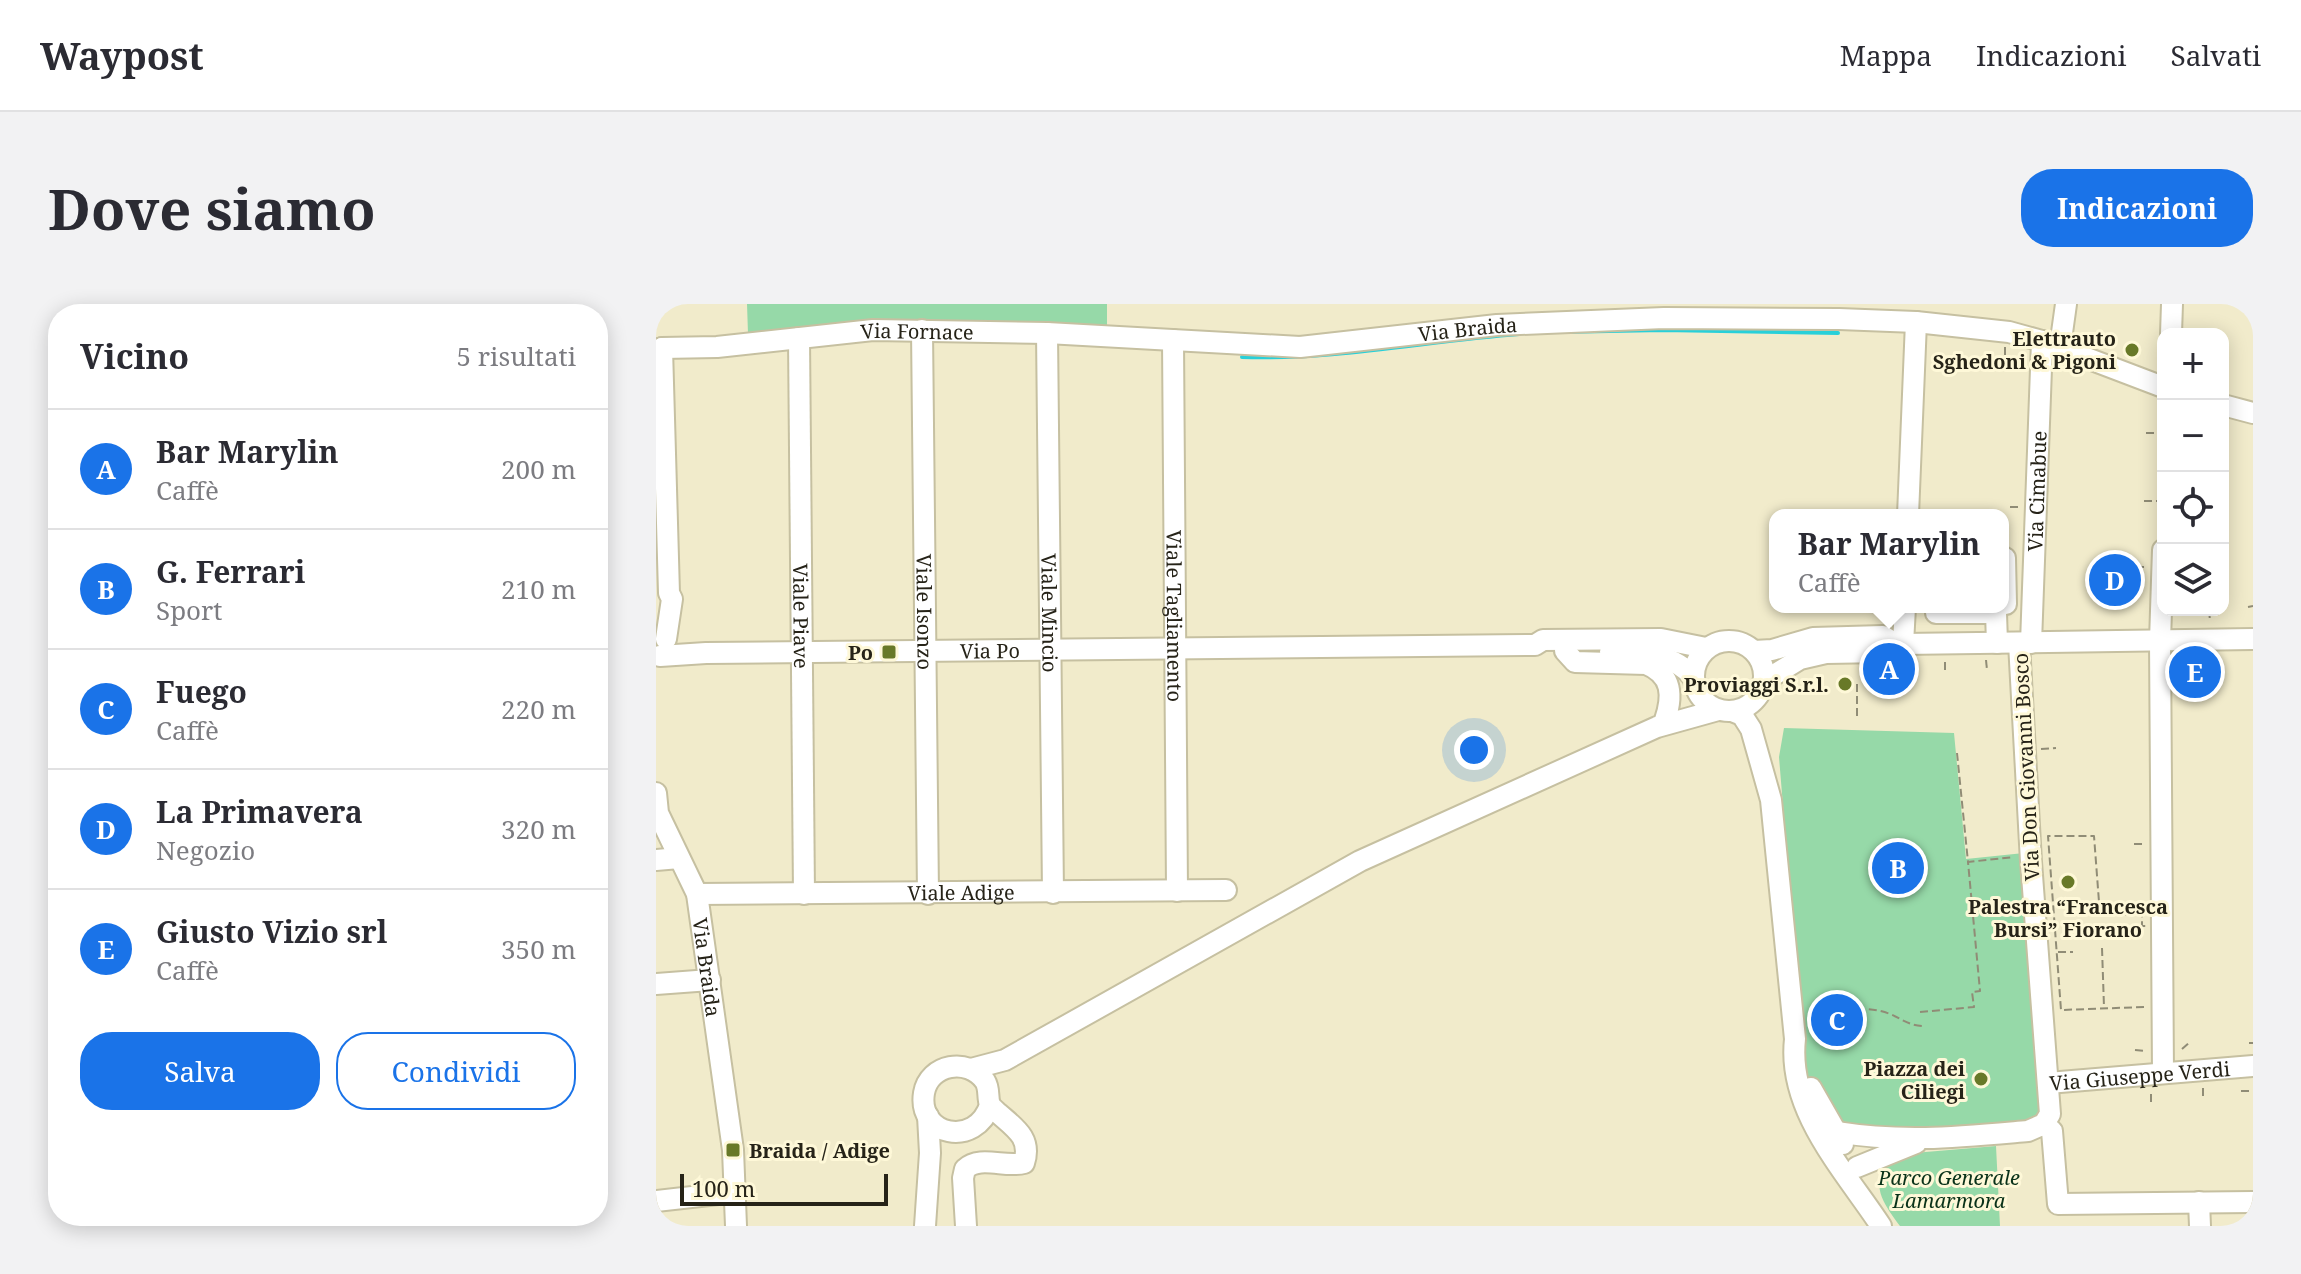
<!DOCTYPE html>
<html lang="it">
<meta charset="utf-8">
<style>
body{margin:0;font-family:"Noto Serif",serif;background:#f2f2f3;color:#2b2b33}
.controls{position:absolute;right:24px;top:24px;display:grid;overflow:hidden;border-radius:16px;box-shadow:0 4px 20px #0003}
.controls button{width:72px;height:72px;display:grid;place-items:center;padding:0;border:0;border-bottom:2px solid #e1e1e2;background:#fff;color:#2b2b33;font:40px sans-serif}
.scale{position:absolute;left:24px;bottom:20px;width:208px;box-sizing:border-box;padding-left:8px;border:4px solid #262318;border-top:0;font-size:22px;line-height:28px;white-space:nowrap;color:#262318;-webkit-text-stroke:6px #fef8d8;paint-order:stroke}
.you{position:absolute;left:818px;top:446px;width:28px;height:28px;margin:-20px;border:6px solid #fff;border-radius:50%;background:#1a73e8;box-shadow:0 0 0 12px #1a73e833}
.badge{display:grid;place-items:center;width:52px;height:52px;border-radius:50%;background:#1a73e8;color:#fff;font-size:26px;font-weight:700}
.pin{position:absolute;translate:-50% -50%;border:4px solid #fff;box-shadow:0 2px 8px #0006}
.popup{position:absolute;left:1113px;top:205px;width:240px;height:104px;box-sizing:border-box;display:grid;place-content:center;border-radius:16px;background:#fff;filter:drop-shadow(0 2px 6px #0005);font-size:26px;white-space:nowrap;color:#7c7c81}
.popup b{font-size:30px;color:#2b2b33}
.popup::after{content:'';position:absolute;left:50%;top:100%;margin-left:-16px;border:16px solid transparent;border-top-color:#fff}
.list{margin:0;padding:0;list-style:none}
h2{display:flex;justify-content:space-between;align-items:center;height:104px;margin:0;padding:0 32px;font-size:34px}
h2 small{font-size:26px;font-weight:400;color:#7c7c81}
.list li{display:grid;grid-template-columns:52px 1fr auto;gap:24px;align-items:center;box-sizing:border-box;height:120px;padding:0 32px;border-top:2px solid #e1e1e2}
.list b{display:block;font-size:30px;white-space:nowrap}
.list p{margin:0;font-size:26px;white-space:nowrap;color:#7c7c81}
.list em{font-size:26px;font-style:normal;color:#7c7c81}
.actions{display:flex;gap:16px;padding:24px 32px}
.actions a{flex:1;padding:18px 0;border:2px solid #1a73e8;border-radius:32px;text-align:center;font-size:28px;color:#1a73e8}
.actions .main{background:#1a73e8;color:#fff}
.icon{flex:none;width:44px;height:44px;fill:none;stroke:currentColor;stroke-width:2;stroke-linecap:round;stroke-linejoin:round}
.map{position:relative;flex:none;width:1597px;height:922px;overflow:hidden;border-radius:32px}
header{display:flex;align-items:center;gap:48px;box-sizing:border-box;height:112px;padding:0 40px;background:#fff;border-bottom:2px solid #e1e1e2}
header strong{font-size:38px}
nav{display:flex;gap:44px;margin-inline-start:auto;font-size:28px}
.intro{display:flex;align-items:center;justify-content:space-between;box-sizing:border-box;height:192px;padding:0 48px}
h1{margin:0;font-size:56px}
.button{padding:20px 36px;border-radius:32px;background:#1a73e8;color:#fff;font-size:28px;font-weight:700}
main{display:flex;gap:48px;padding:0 48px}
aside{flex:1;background:#fff;border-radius:32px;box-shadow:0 4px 20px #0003}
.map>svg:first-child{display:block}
.green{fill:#96d9a8}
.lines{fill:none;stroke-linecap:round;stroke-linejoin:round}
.stream{stroke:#28d0d9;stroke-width:4}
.minor-casing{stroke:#c6c0a1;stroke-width:24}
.path{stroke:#908c76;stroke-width:2;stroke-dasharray:8 4;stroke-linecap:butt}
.minor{stroke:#fff;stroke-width:20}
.poi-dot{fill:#687928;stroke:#fef8d8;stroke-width:3}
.labels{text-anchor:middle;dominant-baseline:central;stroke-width:6;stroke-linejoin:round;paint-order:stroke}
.street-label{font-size:20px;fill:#262318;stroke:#fef8d8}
.poi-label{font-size:20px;font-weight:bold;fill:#262318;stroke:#fef8d8;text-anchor:end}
.park-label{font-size:20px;font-style:italic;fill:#0a3219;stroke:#fef8d8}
</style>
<header>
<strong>Waypost</strong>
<nav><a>Mappa</a><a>Indicazioni</a><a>Salvati</a></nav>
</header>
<div class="intro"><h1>Dove siamo</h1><a class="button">Indicazioni</a></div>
<main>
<aside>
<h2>Vicino<small>5 risultati</small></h2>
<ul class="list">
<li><span class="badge">A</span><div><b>Bar Marylin</b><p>Caffè</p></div><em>200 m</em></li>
<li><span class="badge">B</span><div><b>G. Ferrari</b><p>Sport</p></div><em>210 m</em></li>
<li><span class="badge">C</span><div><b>Fuego</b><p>Caffè</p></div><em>220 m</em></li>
<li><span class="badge">D</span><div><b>La Primavera</b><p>Negozio</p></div><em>320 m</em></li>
<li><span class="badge">E</span><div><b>Giusto Vizio srl</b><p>Caffè</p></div><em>350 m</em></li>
</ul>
<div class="actions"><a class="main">Salva</a><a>Condividi</a></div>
</aside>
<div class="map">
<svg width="1597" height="922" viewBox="0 0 1597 922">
<rect width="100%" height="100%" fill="#f1ebcb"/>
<g class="green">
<polygon points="91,0 451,0 451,22 258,16 196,18 92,30"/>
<polygon points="1128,424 1298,429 1310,555 1368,549 1391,818 1181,844 1139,746 1133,575 1123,453"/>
<path d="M 1340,842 L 1344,922 L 1244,922 C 1229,901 1216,886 1228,861 L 1258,849 Z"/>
</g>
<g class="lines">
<g class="stream">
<polyline points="899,28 1007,26 1182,29"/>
<path d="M 586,53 C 680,56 770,37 863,30"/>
</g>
<g class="minor-casing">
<g id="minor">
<path id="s1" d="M 266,26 L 272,590"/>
<path id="s2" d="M 391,29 L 397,589"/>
<polyline points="1515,30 1516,0"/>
<path id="s3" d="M 143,34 L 148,590"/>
<path id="s4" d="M 517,36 L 521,587"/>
<polyline points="1404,43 1410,0"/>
<path id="s5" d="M 6,44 L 61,43 L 217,26 L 391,29 L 644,43 L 841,21 L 1008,14 L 1183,15 L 1260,18 L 1353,28 L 1386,37 L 1507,83"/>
<polyline points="6,44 13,289 16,295 10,335"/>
<polyline points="1567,101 1597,109"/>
<polyline points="1252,211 1260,18"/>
<polyline points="1507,246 1504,337 1507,769"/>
<polyline points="1347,300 1350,300 1349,254"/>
<polyline points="1280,309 1340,309 1341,339"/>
<circle cx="1073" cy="372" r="35"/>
<path id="s6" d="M 1375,339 L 1386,37"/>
<polyline points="1247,340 1249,303"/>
<path d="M 909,347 L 919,358 L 990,360 C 1017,371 1017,392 1009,416"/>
<polyline points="1098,347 1116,346 1157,334 1227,332 1238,339 1247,340 1597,335"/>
<path d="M 954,348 C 984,349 1016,348 1037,373"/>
<path id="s7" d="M 4,352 L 50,349 L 879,341 L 887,336 L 1005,335 L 1050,344"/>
<polyline points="1108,377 1144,355 1170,349 1228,348 1238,339"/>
<path d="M 1076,407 L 1086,411 L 1095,425 L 1115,496 L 1139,735 C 1131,806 1188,866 1225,922"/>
<path id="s8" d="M 0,489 L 2,509 L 41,590 L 77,846 L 80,922"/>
<polyline points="0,556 23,554"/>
<path id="s9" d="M 41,590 L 570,586"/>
<polyline points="0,680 54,676"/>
<polyline points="315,765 349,756 704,557 1001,423 1062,406"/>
<path id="s10" d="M 1392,779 L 1597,762"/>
<polyline points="1155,784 1187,840"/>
<polyline points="1388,820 1396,827 1402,900 1597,898"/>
<path d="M 1180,828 C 1249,839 1303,833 1372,827 L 1388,820 L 1394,810 L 1375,558 L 1363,339"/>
<polyline points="1201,863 1260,839"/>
<polyline points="0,897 80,888"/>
<polyline points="1543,898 1544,922"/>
<polyline points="269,922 274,849 272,812"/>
<path d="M 310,922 L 307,874 L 309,865 C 324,851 349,864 368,859 C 376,834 359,824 342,809 C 341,808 334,802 334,801 C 331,793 334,785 329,777 C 312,753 273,760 268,789 C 261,832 320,844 334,801"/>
</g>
</g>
<g class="path">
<polyline points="1349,51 1349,43"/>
<polyline points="1490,129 1504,129"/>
<polyline points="1488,197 1501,197"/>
<polyline points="1354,203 1362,203"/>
<polyline points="1212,211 1219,211"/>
<polyline points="1480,263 1489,263"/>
<polyline points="1592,303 1597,302"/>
<polyline points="1553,306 1554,317"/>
<polyline points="1330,356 1331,366"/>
<polyline points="1289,358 1289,366"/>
<polyline points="1201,380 1201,413"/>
<polyline points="1385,445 1400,444"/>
<polyline points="1301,449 1312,558 1358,553"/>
<polyline points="1478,540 1489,540"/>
<polyline points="1446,644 1448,703"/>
<polyline points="1402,648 1417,648"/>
<path d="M 1170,703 L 1186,701 L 1186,706 C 1201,704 1219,704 1234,710 C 1246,715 1252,721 1266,722"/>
<polyline points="1488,703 1405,706 1392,532 1438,532 1444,611 1486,610 1486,622 1490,622"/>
<polyline points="1264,708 1318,703 1316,688 1324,687 1312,558"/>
<polyline points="1593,739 1597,739"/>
<polyline points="1526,745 1534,738"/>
<polyline points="1479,746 1489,747"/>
<polyline points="1547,784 1547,795"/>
<polyline points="1585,787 1597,787"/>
<polyline points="1495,790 1495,801"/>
</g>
<use href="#minor" class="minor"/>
</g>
<g class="poi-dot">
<circle cx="1476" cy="46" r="8"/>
<rect x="225" y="340" width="16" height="16" rx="4"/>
<circle cx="1189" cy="380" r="8"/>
<circle cx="1412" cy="578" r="8"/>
<circle cx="1325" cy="775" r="8"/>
<rect x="69" y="838" width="16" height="16" rx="4"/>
</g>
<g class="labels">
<g class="street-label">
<text stroke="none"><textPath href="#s5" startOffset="808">Via Braida</textPath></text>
<text stroke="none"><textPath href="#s5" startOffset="256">Via Fornace</textPath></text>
<text stroke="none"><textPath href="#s6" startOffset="152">Via Cimabue</textPath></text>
<text stroke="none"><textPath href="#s1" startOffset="282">Viale Isonzo</textPath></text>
<text stroke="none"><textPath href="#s2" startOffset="280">Viale Mincio</textPath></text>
<text stroke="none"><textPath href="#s3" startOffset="278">Viale Piave</textPath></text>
<text stroke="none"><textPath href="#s4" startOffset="276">Viale Tagliamento</textPath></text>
<text stroke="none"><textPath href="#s7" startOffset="330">Via Po</textPath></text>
<text transform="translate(1370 463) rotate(-93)">Via Don Giovanni Bosco</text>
<text stroke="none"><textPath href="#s9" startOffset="264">Viale Adige</textPath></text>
<text stroke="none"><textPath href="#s8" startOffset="184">Via Braida</textPath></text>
<text stroke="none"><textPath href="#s10" startOffset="92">Via Giuseppe Verdi</textPath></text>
</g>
<g class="poi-label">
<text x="1460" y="34">Elettrauto<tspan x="1460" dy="23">Sghedoni &amp; Pigoni</tspan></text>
<text x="217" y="348">Po</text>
<text x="1173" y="380">Proviaggi S.r.l.</text>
<text x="1412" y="602" text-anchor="middle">Palestra “Francesca<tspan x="1412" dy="23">Bursi” Fiorano</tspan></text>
<text x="1309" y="764">Piazza dei<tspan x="1309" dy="23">Ciliegi</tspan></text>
<text x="93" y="846" text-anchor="start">Braida / Adige</text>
</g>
<g class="park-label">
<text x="1293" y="873">Parco Generale<tspan x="1293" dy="23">Lamarmora</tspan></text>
</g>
</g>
</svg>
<div class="controls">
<button>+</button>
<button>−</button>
<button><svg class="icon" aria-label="locate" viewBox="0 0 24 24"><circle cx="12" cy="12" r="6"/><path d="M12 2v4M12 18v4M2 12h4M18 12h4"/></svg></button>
<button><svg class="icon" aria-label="layers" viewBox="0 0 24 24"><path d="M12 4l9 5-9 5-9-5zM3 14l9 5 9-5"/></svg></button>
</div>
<div class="scale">100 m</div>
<div class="you"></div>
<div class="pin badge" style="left:1233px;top:365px">A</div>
<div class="popup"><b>Bar Marylin</b>Caffè</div>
<div class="pin badge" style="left:1242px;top:564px">B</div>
<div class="pin badge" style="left:1181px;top:716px">C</div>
<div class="pin badge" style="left:1459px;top:276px">D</div>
<div class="pin badge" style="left:1539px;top:368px">E</div>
</div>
</main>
